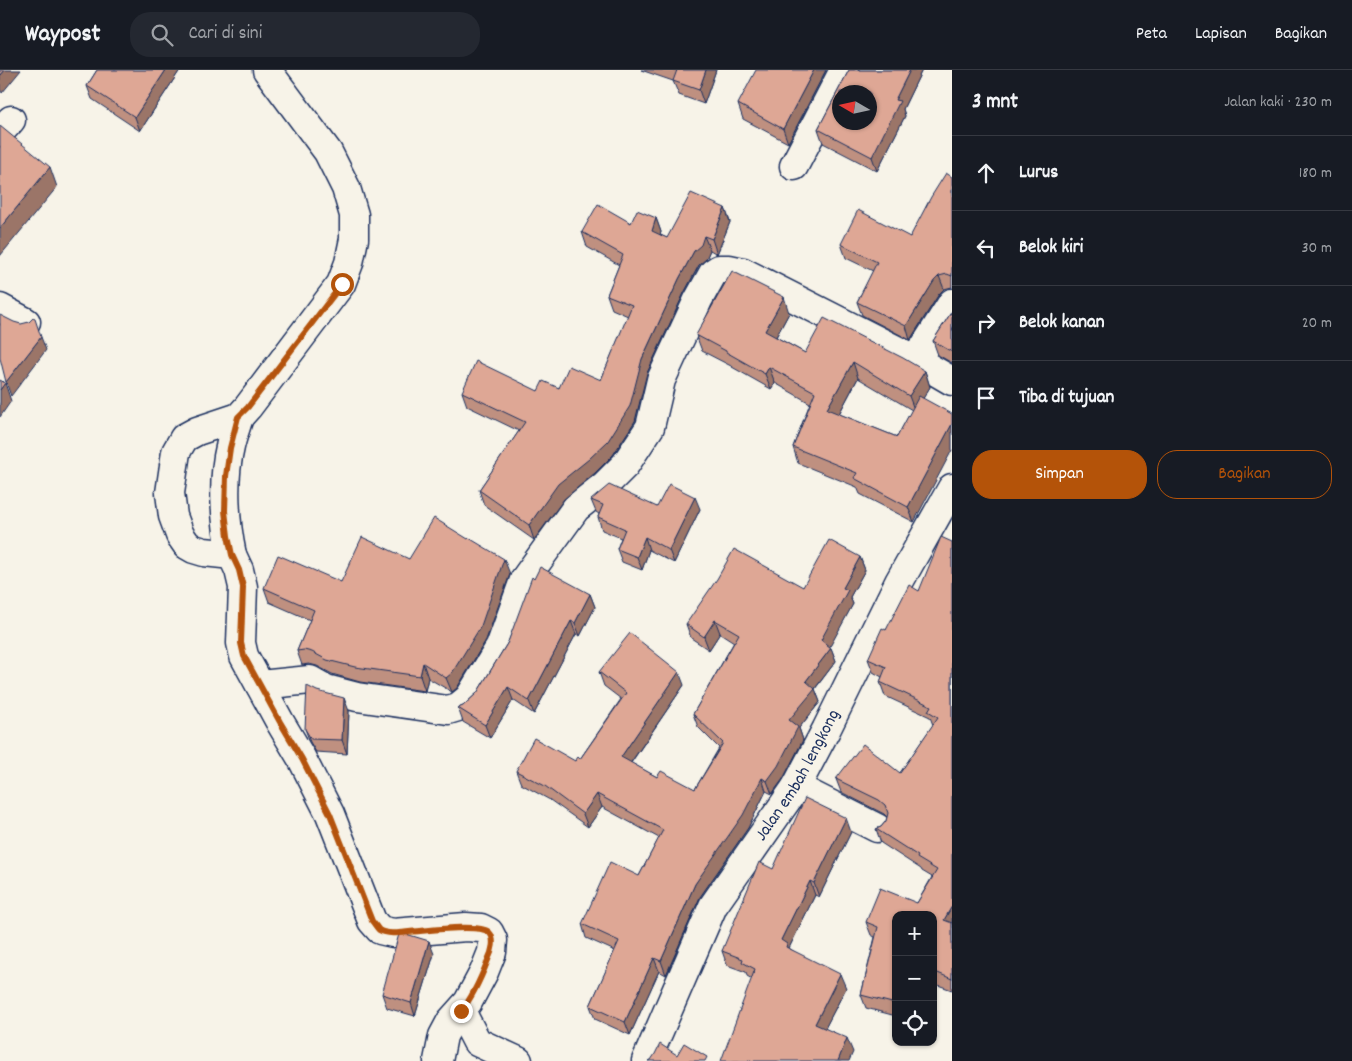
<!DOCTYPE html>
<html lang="id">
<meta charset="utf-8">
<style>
body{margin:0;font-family:Dekko,sans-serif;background:#242831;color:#f1f3f6}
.controls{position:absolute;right:15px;bottom:15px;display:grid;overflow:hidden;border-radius:10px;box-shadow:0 1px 4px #0004}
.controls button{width:45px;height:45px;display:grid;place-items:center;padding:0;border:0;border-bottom:1px solid #363941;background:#171b24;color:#f1f3f6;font:25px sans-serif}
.compass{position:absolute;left:832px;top:15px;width:45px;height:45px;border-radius:50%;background:#171b24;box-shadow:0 1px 4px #0004;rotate:279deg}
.stop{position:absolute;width:15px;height:15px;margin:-11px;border:4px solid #b45309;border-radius:50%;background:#fff}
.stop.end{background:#b45309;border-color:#fff;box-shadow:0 1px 5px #0008}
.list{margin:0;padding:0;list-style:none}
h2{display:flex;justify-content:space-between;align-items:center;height:65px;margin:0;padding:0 20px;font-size:21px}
h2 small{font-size:16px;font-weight:400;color:#9ea1a6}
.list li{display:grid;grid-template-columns:32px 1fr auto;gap:15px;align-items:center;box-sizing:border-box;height:75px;padding:0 20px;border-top:1px solid #363941}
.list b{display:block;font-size:19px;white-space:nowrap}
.list em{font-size:16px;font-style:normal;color:#9ea1a6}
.actions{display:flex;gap:10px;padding:15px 20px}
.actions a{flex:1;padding:11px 0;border:1px solid #b45309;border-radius:20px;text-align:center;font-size:18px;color:#b45309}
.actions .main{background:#b45309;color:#fff}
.icon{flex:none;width:28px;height:28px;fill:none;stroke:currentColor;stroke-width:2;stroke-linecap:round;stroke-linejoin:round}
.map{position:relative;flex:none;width:952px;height:991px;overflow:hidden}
header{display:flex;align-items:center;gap:30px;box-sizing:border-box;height:70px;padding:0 25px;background:#171b24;border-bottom:1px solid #363941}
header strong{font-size:24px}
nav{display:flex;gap:28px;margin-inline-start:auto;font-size:18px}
.search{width:350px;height:45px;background:#242831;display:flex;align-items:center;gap:12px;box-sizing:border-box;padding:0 18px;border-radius:20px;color:#9ea1a6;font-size:19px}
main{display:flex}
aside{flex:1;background:#171b24}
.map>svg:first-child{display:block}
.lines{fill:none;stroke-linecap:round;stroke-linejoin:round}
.minor-casing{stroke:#1b2f5e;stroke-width:31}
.minor{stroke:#f7f3e8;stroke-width:28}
.wall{fill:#bf9080;stroke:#1b2f5e;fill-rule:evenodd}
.shaded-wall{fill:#9b7568;stroke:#1b2f5e}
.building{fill:#dea795;stroke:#1b2f5e;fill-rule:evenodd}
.route{stroke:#b45309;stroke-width:6}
.labels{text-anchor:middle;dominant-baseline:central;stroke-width:4;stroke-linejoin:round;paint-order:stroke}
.street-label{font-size:18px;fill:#1b2f5e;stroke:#f7f3e8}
</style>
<header>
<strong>Waypost</strong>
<div class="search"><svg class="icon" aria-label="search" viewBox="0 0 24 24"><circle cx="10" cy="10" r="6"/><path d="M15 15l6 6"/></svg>Cari di sini</div>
<nav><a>Peta</a><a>Lapisan</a><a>Bagikan</a></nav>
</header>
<main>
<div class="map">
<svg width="952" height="991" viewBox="0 0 952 991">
<rect width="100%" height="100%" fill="#f7f3e8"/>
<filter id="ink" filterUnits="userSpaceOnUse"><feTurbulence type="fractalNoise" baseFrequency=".02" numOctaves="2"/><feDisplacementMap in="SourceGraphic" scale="10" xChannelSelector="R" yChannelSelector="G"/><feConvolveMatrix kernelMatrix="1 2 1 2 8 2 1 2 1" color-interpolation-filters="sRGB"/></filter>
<g filter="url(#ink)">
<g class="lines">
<g class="minor-casing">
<g id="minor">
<polyline points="267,0 328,82 346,118 354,145 354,169 349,193 341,214 248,337 239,347 197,361 184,368 176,382 170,423 173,446 180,465 187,475 194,479 204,482 232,485 239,500 243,517 241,573 244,586 280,652 302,689 330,744 372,851 380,860 393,863 466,857 481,858 489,862 493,870 492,882 484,902 468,932 451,951 443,966 438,991"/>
<polyline points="0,62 11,50"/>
<polyline points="794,96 844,0"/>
<polyline points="0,238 26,252"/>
<polyline points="916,290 952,233"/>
<path d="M 232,485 C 225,452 222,410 230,377 C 232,367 236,357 239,347"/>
<polyline points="260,615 310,610 326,619 357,627 448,640 458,637 469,628 500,577 524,510 576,438 605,415 625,395 650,357 661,310 698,230 713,203 719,199 729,199 743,202 916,290 952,311"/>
<polyline points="796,717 877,758"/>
<polyline points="461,941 477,972 518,991"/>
<path id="s1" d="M 646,991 L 713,836 L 796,717 L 826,660 L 899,512 L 952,418"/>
</g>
</g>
<use href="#minor" class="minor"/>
</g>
<g class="wall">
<polygon points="97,0 180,0 140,61 92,29 87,16"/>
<polygon points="641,0 716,0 704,34 679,25 673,11"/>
<polygon points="826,0 788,73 743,49 738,34"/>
<polygon points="849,0 922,0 903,39 905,46 877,101 823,73 818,59"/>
<polygon points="952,107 952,217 944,219 939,224 910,270 862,245 857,232 873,201 846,188 841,174 910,167"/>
<polygon points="725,138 730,152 717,184 710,180 706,189 699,195 684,223 647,303 635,351 613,385 595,403 564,429 534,470 484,435 479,420 519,361 467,336 462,322 538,321 601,310 628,246 612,239 607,225 619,195 587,177 582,162 656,148 661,162 660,165 667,168"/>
<polygon points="952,241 952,293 938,285 933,271"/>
<path d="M 789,243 L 776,267 L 805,283 L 925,301 L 930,317 L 923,328 L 914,452 L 860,424 L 857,417 L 798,393 L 793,377 L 810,333 L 775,313 L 771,319 L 732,297 L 731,296 L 702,281 L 696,265 ZM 858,308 L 912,340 L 897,367 L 839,344 Z"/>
<polygon points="591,430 657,437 700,439 674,493 649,480 642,500 622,492 617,479 621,468 602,460 598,447 599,444 596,442"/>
<polygon points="952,472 952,920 935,914 933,920 933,845 896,845 896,946 866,938 861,925 875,867 871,865 866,852 917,833 932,807 922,801 921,799 881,773 876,759 881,757 886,751 887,747 884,744 841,722 836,709 900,703 933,655 930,647 885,626 880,612 882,607 873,602 868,589 886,560 919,521"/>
<polygon points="860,487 865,500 850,527 853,534 829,577 831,578 836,591 815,619 820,632 799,658 803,670 783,709 772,724 766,721 748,758 700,827 666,905 659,901 630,965 595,949 590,936 615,881 586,868 582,854 639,806 659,768 602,737 588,757 550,730 521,714 516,701 575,691 580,689 621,629 604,616 599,602 684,615 631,693 657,707 695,719 719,678 698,657 693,644 734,572 720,563 709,580 691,568 686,554 803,517"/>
<polygon points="409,489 510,504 486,570 457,618 452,622 428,608 425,621 360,612 332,604 317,596 309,594 302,595 297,581 310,550 269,532 264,518 341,512"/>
<polygon points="534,509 590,524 595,537 580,566 576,564 534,644 513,630 490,668 463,652 458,638 463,636 477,623 508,572"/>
<polygon points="349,641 347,684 316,682 310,672 305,659"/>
<polygon points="851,762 819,827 815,825 789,878 846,918 825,958 853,982 752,909 747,906 746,902 727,895 722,881 773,799"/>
<polygon points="434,884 415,946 387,938 382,924"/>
</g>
<g class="shaded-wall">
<polygon points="5,0 21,0 2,23 0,19 0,6"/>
<polygon points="166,0 180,0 140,61 135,47"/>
<polygon points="706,0 716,0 704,34 699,20"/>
<polygon points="814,0 826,0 788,73 783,59"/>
<polygon points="910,0 922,0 903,39 905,46 877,101 872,87 895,30"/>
<polygon points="50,97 57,117 0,186 0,158"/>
<polygon points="725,138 730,152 717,184 712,169"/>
<polygon points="656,148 661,162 657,175 652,161"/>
<polygon points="704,166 710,180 706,189 699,195 684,223 647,303 635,351 613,385 595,403 564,429 534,470 529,455 642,289 679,209 694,181"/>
<polygon points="939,206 944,219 939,224 910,270 906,256 934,211"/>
<polygon points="784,227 789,243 771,276 765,261"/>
<polygon points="41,267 46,280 11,326 6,312"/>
<polygon points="853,292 858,308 833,355 827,339"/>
<polygon points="769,297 775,313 771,319 765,304"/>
<polygon points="925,301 930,317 915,342 909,326"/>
<polygon points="5,313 11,331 0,347 0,320"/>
<polygon points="952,354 952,380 914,452 908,437"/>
<polygon points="695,427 700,439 674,493 669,480"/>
<polygon points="645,467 649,480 642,500 637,487"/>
<polygon points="860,487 865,500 850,527 853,534 826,584 821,570 843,518"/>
<polygon points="504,489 510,504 486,570 457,618 452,622 446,608"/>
<polygon points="590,524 595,537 580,566 575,553"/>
<polygon points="715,550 720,563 709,580 704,567"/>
<polygon points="571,551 576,564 534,644 529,631"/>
<polygon points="831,578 836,591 813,621 815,619 820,632 799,658 803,670 783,709 772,724 767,711 789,650 806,611"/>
<polygon points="423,593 428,608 425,621 420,606"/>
<polygon points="679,602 684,615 625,701 621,687"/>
<polygon points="508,617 513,630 490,668 485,655"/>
<polygon points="344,628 349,641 347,684 342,670"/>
<polygon points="762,708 766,721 748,758 700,827 666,905 661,891 695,814"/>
<polygon points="597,724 602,737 588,757 583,744"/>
<polygon points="846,748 851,762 819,827 814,813"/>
<polygon points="810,811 815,825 789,878 793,888 781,870"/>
<polygon points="952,836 952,858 944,850"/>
<polygon points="429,871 434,884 415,946 411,933"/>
<polygon points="654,888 659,901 630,965 625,952"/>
<polygon points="840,904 846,918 820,968 815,954"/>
<polygon points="933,909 935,914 933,920"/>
<polygon points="847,968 853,982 849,991 838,991"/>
</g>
<g class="building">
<polygon points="0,0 5,0 0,6"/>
<polygon points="97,0 166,0 135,47 87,16"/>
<polygon points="677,0 706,0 699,20 673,11"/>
<polygon points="756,0 814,0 783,59 738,34"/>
<path d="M 849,0 L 910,0 L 895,30 L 900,31 L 872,87 L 818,59 ZM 840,22 L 870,22 L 870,52 L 840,52 Z"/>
<polygon points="0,56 50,97 0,158"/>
<polygon points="946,103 952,107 952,206 947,204 939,206 934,211 906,256 857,232 877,192 841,174 858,140 910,167 931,127"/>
<polygon points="691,123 725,138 712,169 704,166 701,175 694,181 679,209 642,289 630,336 608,371 589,389 558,414 529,455 479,420 525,352 462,322 476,291 538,321 543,311 559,318 569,296 601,310 632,235 607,225 623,185 582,162 598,134 631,153 637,140 656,148 652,161 667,168"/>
<polygon points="732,201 784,227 765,261 805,283 824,248 903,288 925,301 909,326 853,292 827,339 897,367 919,326 952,344 952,354 908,437 854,408 857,403 793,377 815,322 769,297 765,304 726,282 726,281 696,265"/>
<polygon points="952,241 952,282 933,271"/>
<polygon points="0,245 14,252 21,254 29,252 33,248 35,249 41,267 6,312 0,288"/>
<polygon points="0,310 5,313 0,320"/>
<polygon points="669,414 695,427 669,480 645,467 637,487 617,479 625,459 598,447 603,435 591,430 609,415 657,437"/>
<polygon points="434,448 468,469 469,468 504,489 481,556 452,603 446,608 423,593 420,606 355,597 327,590 312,582 304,580 297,581 314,540 264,518 278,485 341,512 362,467 409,489"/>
<polygon points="941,467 952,472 952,836 944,850 952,853 952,909 933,901 933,845 896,845 896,934 861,925 878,857 866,852 880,818 917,833 937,800 917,788 918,786 876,759 881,757 886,751 888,743 885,735 879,730 836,709 863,674 900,703 938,647 928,641 931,636 880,612 886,597 868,589 882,558 886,560 909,515 919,521"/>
<polygon points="829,470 860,487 843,518 848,520 821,570 831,578 806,611 815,619 789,650 798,657 778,696 767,711 762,708 743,745 695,814 661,891 654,888 625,952 590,936 619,871 582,854 610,792 639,806 663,760 597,724 583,744 545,716 516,701 534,668 575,691 578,687 580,689 626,623 599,602 630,563 679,602 621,687 657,707 661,701 695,719 723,673 693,644 739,564 715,550 704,567 686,554 717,509 734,479 803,517"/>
<polygon points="540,497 590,524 575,553 571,551 529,631 508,617 485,655 458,638 463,636 477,623 508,572 532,507 534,509"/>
<polygon points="307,616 317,621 344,628 342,670 311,669 305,659"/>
<polygon points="805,728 846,748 814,813 810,811 781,870 787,874 786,877 840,904 815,954 847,968 838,991 721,991 755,899 742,892 743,889 722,881 759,792 773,799"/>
<polygon points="399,864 406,864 429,871 411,933 382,924"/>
<polygon points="684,973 707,987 705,991 648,991 651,990 655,984 660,974 677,985"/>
</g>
</g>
<g class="lines" filter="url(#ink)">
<path class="route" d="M 342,214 L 248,337 L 238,347 L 230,378 L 226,406 L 225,441 L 228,466 L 232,485 L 239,500 L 243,517 L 241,573 L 244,586 L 280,652 L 302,689 L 330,744 L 372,851 C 374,853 377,858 379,860 C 388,865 400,863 409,862 C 425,861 478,853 489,862 C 496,869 492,882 488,890 C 481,908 473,927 461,941"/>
</g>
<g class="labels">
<g class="street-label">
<text stroke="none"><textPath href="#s1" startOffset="325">Jalan embah lengkong</textPath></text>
</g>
</g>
</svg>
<div class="controls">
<button>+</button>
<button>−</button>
<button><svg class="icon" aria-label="locate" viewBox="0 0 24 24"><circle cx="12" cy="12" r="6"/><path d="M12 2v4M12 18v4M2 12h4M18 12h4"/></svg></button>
</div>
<svg class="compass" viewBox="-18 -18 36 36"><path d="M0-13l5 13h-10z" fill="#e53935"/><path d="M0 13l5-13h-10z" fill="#9ea1a6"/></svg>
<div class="stop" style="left:342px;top:214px"></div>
<div class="stop end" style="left:461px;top:941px"></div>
</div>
<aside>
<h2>3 mnt<small>Jalan kaki · 230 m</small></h2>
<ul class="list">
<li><svg class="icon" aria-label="ahead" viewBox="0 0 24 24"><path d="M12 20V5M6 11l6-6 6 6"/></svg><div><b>Lurus</b></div><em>180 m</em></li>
<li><svg class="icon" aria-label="left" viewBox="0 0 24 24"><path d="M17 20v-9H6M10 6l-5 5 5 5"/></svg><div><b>Belok kiri</b></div><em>30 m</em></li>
<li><svg class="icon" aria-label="right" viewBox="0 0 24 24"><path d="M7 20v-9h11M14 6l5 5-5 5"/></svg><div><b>Belok kanan</b></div><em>20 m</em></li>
<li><svg class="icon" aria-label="arrive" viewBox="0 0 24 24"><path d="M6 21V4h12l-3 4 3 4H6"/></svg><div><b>Tiba di tujuan</b></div></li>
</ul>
<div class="actions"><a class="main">Simpan</a><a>Bagikan</a></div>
</aside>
</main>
